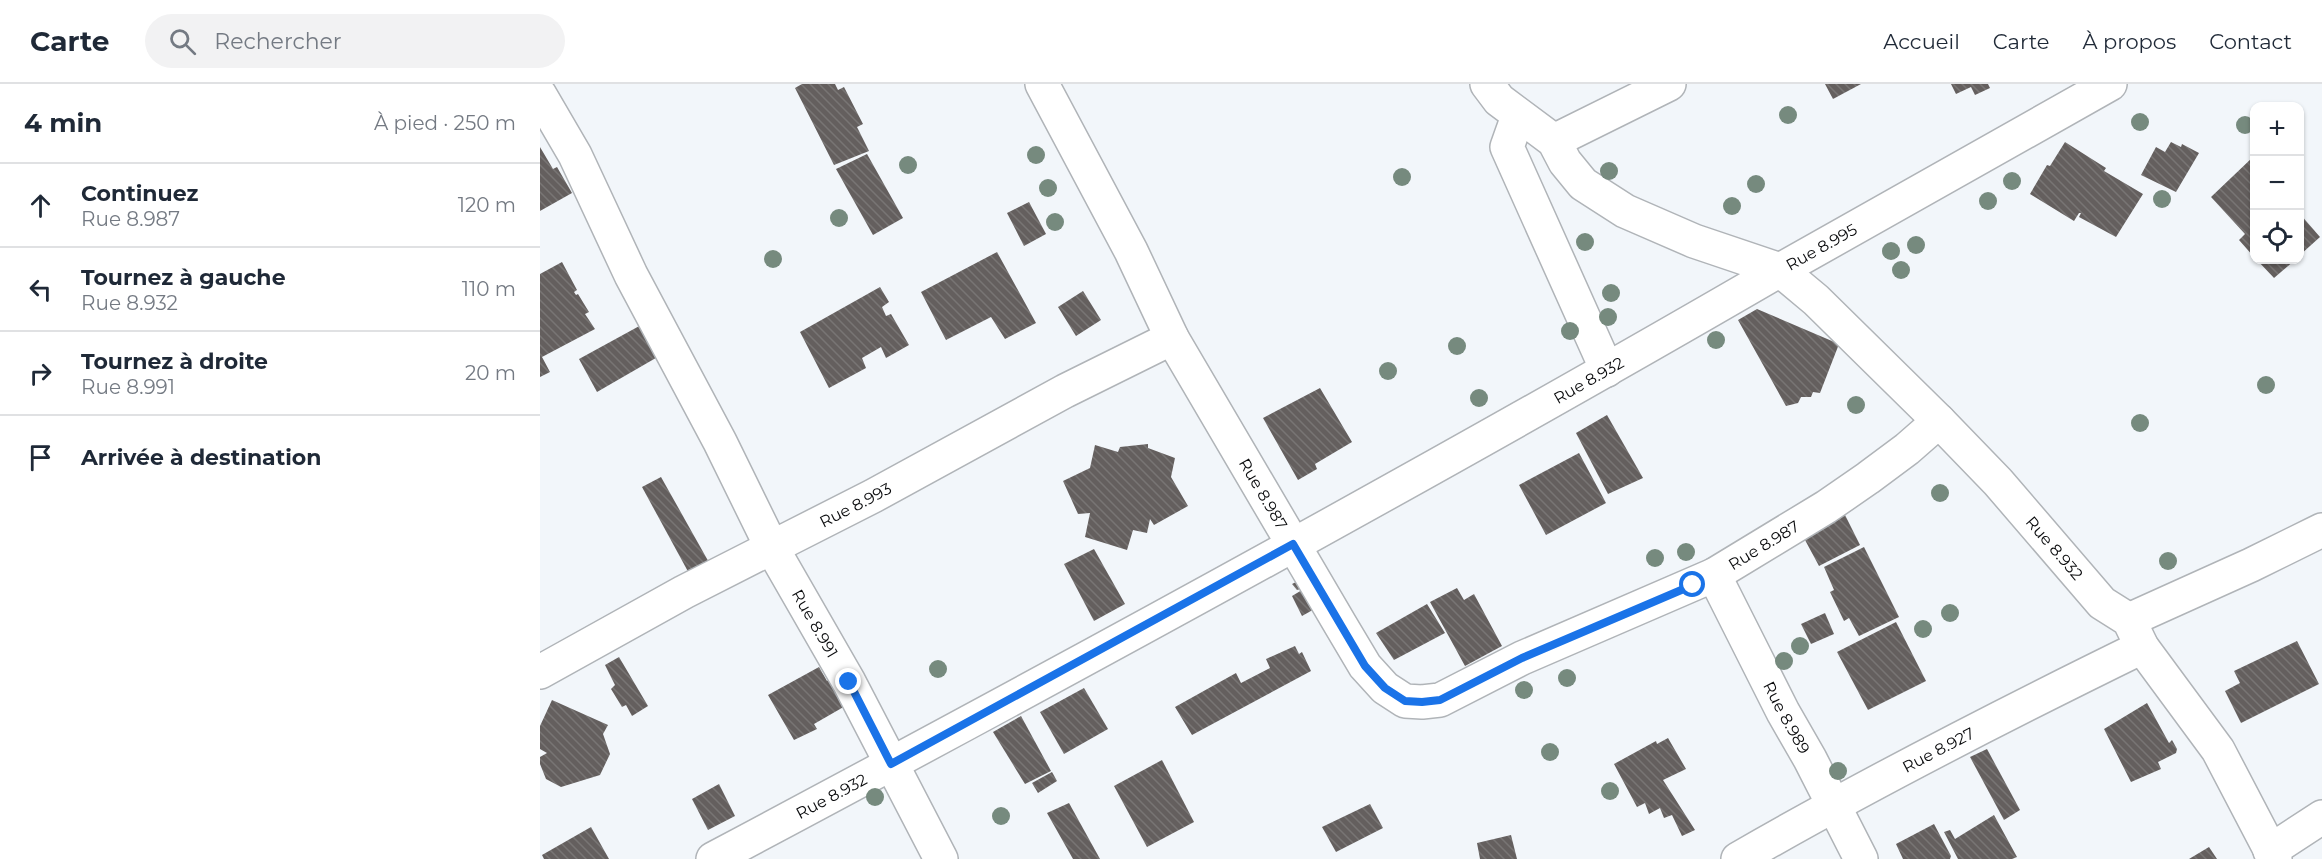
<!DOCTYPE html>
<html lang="fr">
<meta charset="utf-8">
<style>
body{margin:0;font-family:Montserrat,sans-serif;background:#f2f2f3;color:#1f2937}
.controls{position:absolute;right:18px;top:18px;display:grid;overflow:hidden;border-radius:12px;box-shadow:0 2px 4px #0004}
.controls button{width:54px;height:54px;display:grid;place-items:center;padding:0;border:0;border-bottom:2px solid #e0e1e3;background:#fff;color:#1f2937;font:30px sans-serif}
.stop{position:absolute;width:18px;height:18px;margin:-14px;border:4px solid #1a73e8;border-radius:50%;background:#fff}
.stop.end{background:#1a73e8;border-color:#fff;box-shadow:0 2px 6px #0008}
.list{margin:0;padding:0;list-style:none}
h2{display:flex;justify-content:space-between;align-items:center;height:78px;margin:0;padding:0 24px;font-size:26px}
h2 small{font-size:20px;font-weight:400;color:#747a83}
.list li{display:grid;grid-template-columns:39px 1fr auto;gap:18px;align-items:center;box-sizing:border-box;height:84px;padding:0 24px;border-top:2px solid #e0e1e3}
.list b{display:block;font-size:22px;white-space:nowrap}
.list p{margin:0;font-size:20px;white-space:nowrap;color:#747a83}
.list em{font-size:20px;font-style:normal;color:#747a83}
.icon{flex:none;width:33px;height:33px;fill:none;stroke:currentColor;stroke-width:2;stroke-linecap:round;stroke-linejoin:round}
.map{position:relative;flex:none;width:1782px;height:775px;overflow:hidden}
header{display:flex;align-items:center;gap:36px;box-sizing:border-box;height:84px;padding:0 30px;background:#fff;border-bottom:2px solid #e0e1e3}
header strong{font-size:28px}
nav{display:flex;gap:33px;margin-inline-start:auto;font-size:21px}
.search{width:420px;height:54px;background:#f2f2f3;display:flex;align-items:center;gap:15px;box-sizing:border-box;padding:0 21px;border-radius:33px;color:#747a83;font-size:22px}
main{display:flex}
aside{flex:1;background:#fff}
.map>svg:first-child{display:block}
.building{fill:url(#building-back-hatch)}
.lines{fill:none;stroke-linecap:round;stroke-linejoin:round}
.minor-casing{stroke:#b0b4b8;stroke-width:36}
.minor{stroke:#fff;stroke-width:33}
.tree{fill:#768a7e}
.route{stroke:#1a73e8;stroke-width:8}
.labels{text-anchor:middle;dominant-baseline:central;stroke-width:4.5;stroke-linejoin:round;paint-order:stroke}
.street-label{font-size:16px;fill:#0a0b0d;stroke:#fff}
</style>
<header>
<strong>Carte</strong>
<div class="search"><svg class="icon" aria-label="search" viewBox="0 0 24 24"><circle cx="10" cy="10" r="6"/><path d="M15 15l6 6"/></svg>Rechercher</div>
<nav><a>Accueil</a><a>Carte</a><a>À propos</a><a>Contact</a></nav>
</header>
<main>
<aside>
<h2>4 min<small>À pied · 250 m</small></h2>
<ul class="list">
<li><svg class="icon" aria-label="ahead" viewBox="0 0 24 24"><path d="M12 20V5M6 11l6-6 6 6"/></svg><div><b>Continuez</b><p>Rue 8.987</p></div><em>120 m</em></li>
<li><svg class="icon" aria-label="left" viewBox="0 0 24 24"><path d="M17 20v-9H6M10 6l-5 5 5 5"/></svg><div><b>Tournez à gauche</b><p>Rue 8.932</p></div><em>110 m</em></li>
<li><svg class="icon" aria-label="right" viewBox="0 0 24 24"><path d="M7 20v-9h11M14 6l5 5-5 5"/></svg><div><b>Tournez à droite</b><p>Rue 8.991</p></div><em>20 m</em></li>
<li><svg class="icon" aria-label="arrive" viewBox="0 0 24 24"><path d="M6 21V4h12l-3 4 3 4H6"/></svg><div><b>Arrivée à destination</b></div></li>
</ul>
</aside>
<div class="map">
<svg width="1782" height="775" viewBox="0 0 1782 775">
<defs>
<pattern id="building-back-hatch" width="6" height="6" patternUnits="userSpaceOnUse" patternTransform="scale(1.5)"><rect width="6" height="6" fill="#645f5e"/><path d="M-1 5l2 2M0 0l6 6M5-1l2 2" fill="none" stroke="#787574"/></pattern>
</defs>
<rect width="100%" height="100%" fill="#f2f6fa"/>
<g class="building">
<polygon points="262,0 295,0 298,6 304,3 323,40 317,43 329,67 294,81 255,4"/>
<polygon points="1285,0 1321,0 1293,15"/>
<polygon points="1411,0 1448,0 1450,4 1435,11 1431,3 1416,10"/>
<polygon points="1525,58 1566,84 1564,87 1603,110 1576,153 1539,133 1541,129 1539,129 1534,137 1490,110 1507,81 1510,82"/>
<polygon points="1631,58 1641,63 1642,60 1659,69 1636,108 1601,91 1616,63 1625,68"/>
<polygon points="0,63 13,85 17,83 32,109 0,127"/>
<polygon points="327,70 363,134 333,151 296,85"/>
<polygon points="1713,73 1714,75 1714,173 1699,156 1705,150 1671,113"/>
<polygon points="489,118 506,150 484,162 467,129"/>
<polygon points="1760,130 1780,153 1760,171"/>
<polygon points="457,168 496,239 465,255 451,233 406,256 381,208"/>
<polygon points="1717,176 1755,176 1734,194"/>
<polygon points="22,178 37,206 34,208 36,211 38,210 49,228 45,230 55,245 2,273 10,288 0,293 0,190"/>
<polygon points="340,203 349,218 342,223 346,232 351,230 369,261 346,274 341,263 322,274 326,284 289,304 260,248"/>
<polygon points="543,207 561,236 536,252 518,223"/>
<polygon points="1217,225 1299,260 1280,309 1273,308 1271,313 1261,313 1258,319 1246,322 1198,236"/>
<polygon points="103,240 121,271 57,308 39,275"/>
<polygon points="780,304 812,358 775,380 777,385 758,396 723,334"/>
<polygon points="1067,331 1103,394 1068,410 1036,349"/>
<polygon points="608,360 608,364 635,374 631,393 648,422 614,441 610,435 607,449 593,446 587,466 545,453 550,429 538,430 523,397 550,384 555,361 578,368 580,363"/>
<polygon points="1039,369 1066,419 1006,451 979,401"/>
<polygon points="121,393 171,482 151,493 102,403"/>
<polygon points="1301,423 1320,461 1279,482 1265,456 1264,457 1261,453"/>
<polygon points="1324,463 1359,533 1319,552 1309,534 1304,537 1290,508 1294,506 1284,483"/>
<polygon points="554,465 585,520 554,537 524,480"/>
<polygon points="762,495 778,523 762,532 752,512 762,506 761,505 757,506 752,500"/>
<polygon points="917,504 924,516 934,510 962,562 925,582 890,518"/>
<polygon points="887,520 905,549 854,576 836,549"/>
<polygon points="1285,529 1294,550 1271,560 1261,540"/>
<polygon points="1356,538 1386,597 1328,626 1297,568"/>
<polygon points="1757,557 1779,600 1701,639 1685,607 1700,599 1694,587"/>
<polygon points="755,562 759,570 762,568 771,587 652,651 635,623 696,589 701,599 730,584 726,575"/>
<polygon points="79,573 108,622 92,632 86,621 82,623 71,605 75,601 65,581"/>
<polygon points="279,583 287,597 292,594 307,621 274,640 277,645 254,656 228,611"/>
<polygon points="544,604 568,645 524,670 500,628"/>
<polygon points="12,616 68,641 63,650 70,670 60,691 21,703 6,695 0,680 0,673 7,669 0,665 0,642"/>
<polygon points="1607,619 1629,659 1632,656 1637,665 1636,669 1618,678 1621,685 1591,698 1564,645"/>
<polygon points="481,632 511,687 485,700 453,648"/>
<polygon points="1128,654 1146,685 1123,696 1155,746 1142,752 1132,731 1124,734 1120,724 1109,730 1105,719 1097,723 1074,680 1116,657 1117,660"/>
<polygon points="1447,665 1480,726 1464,736 1430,673"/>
<polygon points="622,676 654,738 607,763 574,702"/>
<polygon points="512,688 517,697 498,709 492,699"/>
<polygon points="179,700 195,732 168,746 152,715"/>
<polygon points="529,719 560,775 533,775 507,729"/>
<polygon points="830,720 843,744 796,768 782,743"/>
<polygon points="1454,731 1477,773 1472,775 1418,775 1404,748 1410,746 1415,755"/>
<polygon points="1394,740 1411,772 1410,775 1363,775 1356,760"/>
<polygon points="51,743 69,775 4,775 2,771"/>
<polygon points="971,751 977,775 940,775 937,759"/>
<polygon points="1669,763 1677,775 1649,775"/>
</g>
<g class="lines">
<g class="minor-casing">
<g id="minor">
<path id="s1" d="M 502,0 L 591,167 L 632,254 L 800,540 L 825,582 L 845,604 L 865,617 L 882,618 L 900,616 L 982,574 L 1174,491 L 1286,423 L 1328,394 L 1367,365 L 1399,337"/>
<path id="s2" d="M 947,0 L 959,16 L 1014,57 L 1025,78 L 1043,100 L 1085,127 L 1154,157 L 1240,186 L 1570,0"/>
<path id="s3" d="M 0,11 L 35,71 L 91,191 L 180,358 L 232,464 L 309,598 L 401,775"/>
<polyline points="978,32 967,63 1067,286"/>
<polyline points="1014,57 1129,0"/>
<path id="s4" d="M 1174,491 L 1243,628 L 1270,675 L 1321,775"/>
<polyline points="1589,536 1711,481 1782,446"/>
<path id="s5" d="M 0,588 L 144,508 L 333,412 L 525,307 L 632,254"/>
<polyline points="1730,767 1782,733"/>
<path id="s6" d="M 173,775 C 532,584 889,390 1240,186 L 1276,216 L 1399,337 L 1458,398 L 1562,519 L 1589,536 L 1602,563 L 1678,666 L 1735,775"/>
<path id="s7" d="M 1198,775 C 1330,699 1465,630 1602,563"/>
</g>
</g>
<use href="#minor" class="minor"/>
</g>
<g class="tree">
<circle cx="1248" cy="31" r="9"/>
<circle cx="1600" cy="38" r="9"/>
<circle cx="1705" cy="41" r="9"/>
<circle cx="496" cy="71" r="9"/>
<circle cx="368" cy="81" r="9"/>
<circle cx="1069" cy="87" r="9"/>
<circle cx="862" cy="93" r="9"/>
<circle cx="1472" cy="97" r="9"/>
<circle cx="1216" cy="100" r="9"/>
<circle cx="508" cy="104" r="9"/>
<circle cx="1622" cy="115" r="9"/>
<circle cx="1448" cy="117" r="9"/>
<circle cx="1192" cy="122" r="9"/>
<circle cx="299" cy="134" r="9"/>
<circle cx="515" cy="138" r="9"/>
<circle cx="1045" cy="158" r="9"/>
<circle cx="1376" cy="161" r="9"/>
<circle cx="1351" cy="167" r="9"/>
<circle cx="233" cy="175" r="9"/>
<circle cx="1361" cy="186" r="9"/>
<circle cx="1071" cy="209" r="9"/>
<circle cx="1068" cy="233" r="9"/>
<circle cx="1030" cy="247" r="9"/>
<circle cx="1176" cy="256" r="9"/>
<circle cx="917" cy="262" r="9"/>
<circle cx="848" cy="287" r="9"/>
<circle cx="1726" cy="301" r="9"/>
<circle cx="939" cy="314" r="9"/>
<circle cx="1316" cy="321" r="9"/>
<circle cx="1600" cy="339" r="9"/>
<circle cx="1400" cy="409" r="9"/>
<circle cx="1146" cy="468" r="9"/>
<circle cx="1115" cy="474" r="9"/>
<circle cx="1628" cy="477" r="9"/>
<circle cx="1410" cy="529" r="9"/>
<circle cx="1383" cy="545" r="9"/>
<circle cx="1260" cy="562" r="9"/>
<circle cx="1244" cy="577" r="9"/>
<circle cx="398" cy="585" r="9"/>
<circle cx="1027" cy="594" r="9"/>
<circle cx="984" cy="606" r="9"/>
<circle cx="1010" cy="668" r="9"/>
<circle cx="1298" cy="687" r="9"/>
<circle cx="1070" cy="707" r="9"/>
<circle cx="335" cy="713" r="9"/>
<circle cx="461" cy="732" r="9"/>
</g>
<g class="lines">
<polyline class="route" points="309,598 351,680 753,460 825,582 845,604 865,617 882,618 900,616 982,574 1153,501"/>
</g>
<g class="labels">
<g class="street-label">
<text stroke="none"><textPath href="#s2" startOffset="404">Rue 8.995</textPath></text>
<text stroke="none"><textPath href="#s6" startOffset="998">Rue 8.932</textPath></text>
<text stroke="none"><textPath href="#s1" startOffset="466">Rue 8.987</textPath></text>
<text stroke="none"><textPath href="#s5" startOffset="357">Rue 8.993</textPath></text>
<text stroke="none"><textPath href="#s1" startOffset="1114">Rue 8.987</textPath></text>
<text stroke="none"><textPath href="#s6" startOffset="1610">Rue 8.932</textPath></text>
<text stroke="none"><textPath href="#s3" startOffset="596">Rue 8.991</textPath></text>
<text stroke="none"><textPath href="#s4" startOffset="160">Rue 8.989</textPath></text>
<text stroke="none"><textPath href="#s7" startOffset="228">Rue 8.927</textPath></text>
<text stroke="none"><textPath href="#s6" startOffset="134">Rue 8.932</textPath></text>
</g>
</g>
</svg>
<div class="controls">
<button>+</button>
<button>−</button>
<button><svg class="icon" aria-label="locate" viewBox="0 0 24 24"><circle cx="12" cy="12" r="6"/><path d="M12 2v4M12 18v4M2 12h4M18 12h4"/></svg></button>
</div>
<div class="stop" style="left:1153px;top:501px"></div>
<div class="stop end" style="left:309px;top:598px"></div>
</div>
</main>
